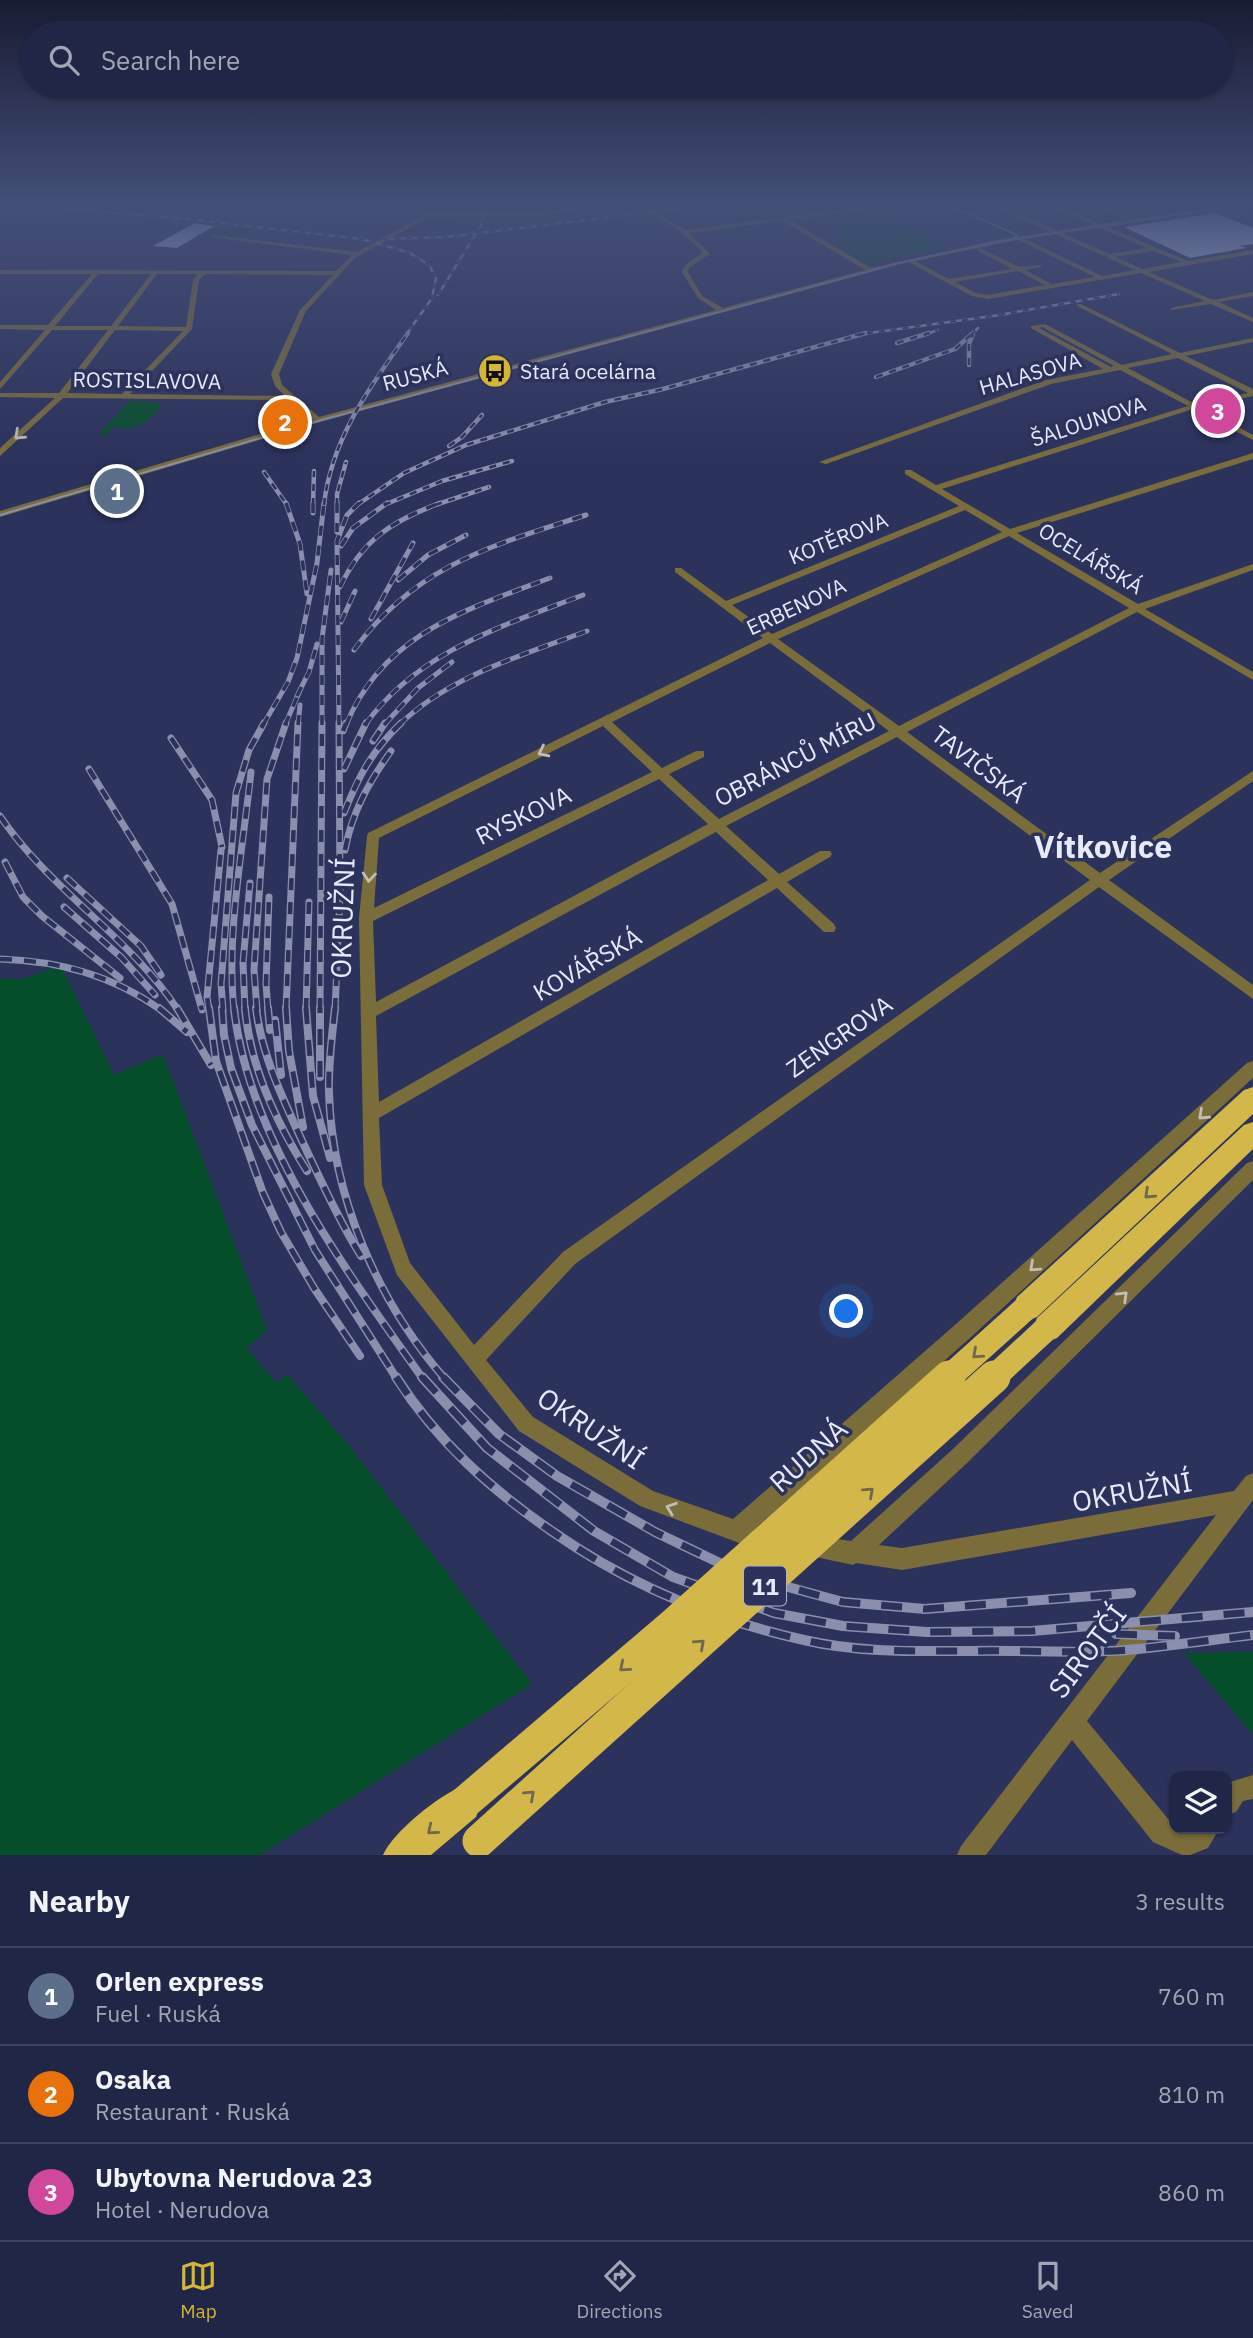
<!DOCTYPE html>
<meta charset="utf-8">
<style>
body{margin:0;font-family:"IBM Plex Sans",sans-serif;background:#282e4c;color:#f1f3f6}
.controls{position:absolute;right:21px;bottom:21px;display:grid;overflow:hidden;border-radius:14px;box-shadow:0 2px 5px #0004}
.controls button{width:63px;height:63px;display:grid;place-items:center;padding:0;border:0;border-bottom:2px solid #3d435e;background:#202645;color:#f1f3f6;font:35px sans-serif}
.you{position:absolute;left:847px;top:1312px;width:24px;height:24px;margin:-18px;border:5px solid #fff;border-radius:50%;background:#1a73e8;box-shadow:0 0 0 10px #1a73e833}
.badge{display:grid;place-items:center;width:46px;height:46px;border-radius:50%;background:#d5b534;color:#fff;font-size:23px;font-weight:700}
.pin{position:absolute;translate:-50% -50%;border:4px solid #fff;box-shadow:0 2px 7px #0006}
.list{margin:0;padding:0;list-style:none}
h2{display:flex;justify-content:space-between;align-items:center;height:91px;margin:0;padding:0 28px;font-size:30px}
h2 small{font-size:23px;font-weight:400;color:#a2a5b3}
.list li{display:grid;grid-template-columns:46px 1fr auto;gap:21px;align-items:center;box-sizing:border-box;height:98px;padding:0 28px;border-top:2px solid #3d435e}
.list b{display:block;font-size:26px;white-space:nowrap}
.list p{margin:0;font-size:23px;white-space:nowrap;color:#a2a5b3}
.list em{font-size:23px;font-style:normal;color:#a2a5b3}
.icon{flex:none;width:38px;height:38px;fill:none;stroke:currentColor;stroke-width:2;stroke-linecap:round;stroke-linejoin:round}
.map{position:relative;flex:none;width:1253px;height:1855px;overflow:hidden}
.search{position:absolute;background:#202645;box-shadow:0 2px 5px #0004;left:21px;right:21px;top:21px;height:77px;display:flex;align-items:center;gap:18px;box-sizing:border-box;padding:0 24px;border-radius:38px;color:#a2a5b3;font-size:26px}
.sheet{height:385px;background:#202645}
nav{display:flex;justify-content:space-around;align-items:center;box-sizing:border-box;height:98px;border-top:2px solid #3d435e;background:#202645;font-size:19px;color:#a2a5b3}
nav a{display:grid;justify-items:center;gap:4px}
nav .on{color:#d5b534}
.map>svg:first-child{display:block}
.green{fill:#064f2b}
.building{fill:#c8ddf9}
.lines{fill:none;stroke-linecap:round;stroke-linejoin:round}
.street{fill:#7b6d39;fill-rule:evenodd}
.highway{fill:#d4b749;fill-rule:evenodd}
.tram{stroke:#898fac;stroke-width:2}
.rail-far5-casing{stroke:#898fac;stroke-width:2.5}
.rail-far4-casing{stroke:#898fac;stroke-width:4.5}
.rail-far3-casing{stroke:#898fac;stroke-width:5}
.rail-far2-casing{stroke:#898fac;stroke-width:7}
.rail-far1-casing{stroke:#898fac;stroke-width:8}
.rail-casing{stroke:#898fac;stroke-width:10}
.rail-far5{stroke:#2b325c;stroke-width:2;stroke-dasharray:6;stroke-linecap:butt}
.rail-far4{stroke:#2b325c;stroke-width:2.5;stroke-dasharray:7;stroke-linecap:butt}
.rail-far3{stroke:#2b325c;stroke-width:3.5;stroke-dasharray:10;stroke-linecap:butt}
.rail-far2{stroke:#2b325c;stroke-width:4.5;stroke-dasharray:12;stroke-linecap:butt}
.rail-far1{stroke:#2b325c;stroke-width:5;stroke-dasharray:16;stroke-linecap:butt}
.rail{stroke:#2b325c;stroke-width:7;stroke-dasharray:21;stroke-linecap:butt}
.highway-bridge-far1{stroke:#d4b749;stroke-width:25}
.highway-bridge{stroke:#d4b749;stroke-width:33}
.oneway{stroke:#c1beb6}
.oneway2{stroke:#6f6754}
.labels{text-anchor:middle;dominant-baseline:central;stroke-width:7;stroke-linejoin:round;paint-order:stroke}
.far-poi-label{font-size:21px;fill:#e6eafa;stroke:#2b325c;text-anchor:start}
.far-street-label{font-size:21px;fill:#e6eafa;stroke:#2b325c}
.shield{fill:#2b325c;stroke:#aeb3cb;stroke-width:2}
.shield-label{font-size:23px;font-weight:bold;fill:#e6eafa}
.street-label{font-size:24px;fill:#e6eafa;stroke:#2b325c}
.near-street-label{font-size:28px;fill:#e6eafa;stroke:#2b325c}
.district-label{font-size:32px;font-weight:bold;fill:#e6eafa;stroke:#2b325c}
</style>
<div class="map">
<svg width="1253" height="1855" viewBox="0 0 1253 1855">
<rect width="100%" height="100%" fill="#2b325c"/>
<g class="green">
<polygon points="877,209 881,211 879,215 944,243 945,246 866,265 829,242 841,240 842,222 847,221 836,214"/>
<path d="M 129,401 L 151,402 L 163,405 C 149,421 136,433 114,426 L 104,436 L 98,436 Z"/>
<polygon points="60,964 114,1075 163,1054 267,1330 246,1348 277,1383 287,1374 351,1448 532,1684 260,1855 0,1855 0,979 24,979"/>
<polygon points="1253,1652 1253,1735 1184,1653"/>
</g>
<g class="building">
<polygon points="1215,213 1253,228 1253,244 1240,246 1246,248 1190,258 1124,227"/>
<polygon points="195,223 214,226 177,248 153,246"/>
</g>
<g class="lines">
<g class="street">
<path d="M 598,202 L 610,202 L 554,215 L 429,217 L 355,258 L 306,311 L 279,374 L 282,385 L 319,417 L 716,310 L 698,298 L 682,272 L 685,265 L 703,252 L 682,233 L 659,218 L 620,202 C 643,202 667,218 685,230 L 902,202 L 919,202 L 790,220 L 871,268 L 1000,239 L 1050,232 L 984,202 L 999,206 L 1038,202 L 1005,208 L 1057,231 L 1094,225 L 1041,202 L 1049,202 L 1101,224 L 1128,220 L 1084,202 L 1092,202 L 1134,219 L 1253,202 L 1253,205 L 1107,227 L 1188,261 L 1253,250 L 1253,254 L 1149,272 L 1213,300 L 1253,292 L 1253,296 L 1219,302 L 1253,318 L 1253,322 L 1211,304 L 1171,310 L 1171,308 L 1205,301 L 1141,273 L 988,299 L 972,296 L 908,262 L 320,422 L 0,517 L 0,511 L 311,419 L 290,400 L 63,398 L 0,456 L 0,448 L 55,398 L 0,397 L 0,393 L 59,393 L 108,330 L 52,330 L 0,389 L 0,382 L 45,330 L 0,329 L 0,325 L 48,325 L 92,274 L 0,274 L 0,270 L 336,271 L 352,255 L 211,237 L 214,235 L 357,252 L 428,213 L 554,211 ZM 783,221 L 865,270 L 723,308 L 702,296 L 688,272 L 690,267 L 710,254 L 689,233 ZM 1100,228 L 1147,248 L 1109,254 L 1062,233 ZM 1055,234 L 1135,270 L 1102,276 L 1025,239 ZM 1018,240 L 1095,277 L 1052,284 L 1025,270 L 1041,267 L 1041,265 L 1019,267 L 980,248 L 978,251 L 1012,269 L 949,279 L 915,261 ZM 1153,251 L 1181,262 L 1143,269 L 1115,257 ZM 1018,271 L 1045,285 L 988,295 L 976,293 L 955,282 ZM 98,274 L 151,274 L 111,326 L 55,326 ZM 157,274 L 198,274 L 193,280 L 186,327 L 118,326 ZM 205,274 L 333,275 L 300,310 L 271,374 L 275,386 L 285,396 L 130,394 L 192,329 L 199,280 ZM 115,330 L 183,331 L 122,394 L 67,393 Z"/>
<path d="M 1077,304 L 1081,304 L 1180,353 L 1253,338 L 1253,342 L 1186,356 L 1253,389 L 1253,396 L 1202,407 L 1253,435 L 1253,440 L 1193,409 L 942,489 L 1010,529 L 1253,453 L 1253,459 L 1017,533 L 1138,604 L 1253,564 L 1253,570 L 1145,609 L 1253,672 L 1253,680 L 1137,612 L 907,732 L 1100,873 L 1253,771 L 1253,781 L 1109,880 L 1253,985 L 1253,999 L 1099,887 L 575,1264 L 486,1360 L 533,1417 L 653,1491 L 733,1519 L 956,1324 L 1247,1063 L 1253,1061 L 1253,1078 L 970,1338 L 757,1527 L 774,1531 L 777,1539 L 774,1547 L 766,1550 L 750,1547 L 640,1506 L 519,1431 L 397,1275 L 364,1185 L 359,918 L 367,836 L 368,833 L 763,638 L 675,572 L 675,568 L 681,568 L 726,601 L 959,506 L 905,474 L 905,470 L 911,470 L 936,485 L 1188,406 L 1120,370 L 1051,384 L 826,464 L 819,462 L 1046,380 L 1103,369 L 1031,328 L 1031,326 L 1045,324 L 1122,365 L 1172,354 L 1077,306 ZM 1042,327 L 1114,366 L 1111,367 L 1039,328 ZM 1178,358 L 1248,393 L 1195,404 L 1128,368 ZM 965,510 L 1002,532 L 772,634 L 732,605 ZM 1009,536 L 1129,608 L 899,726 L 778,639 ZM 770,643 L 889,731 L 719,819 L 669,774 L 704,757 L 704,751 L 696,751 L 662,768 L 612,722 ZM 603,726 L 652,772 L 374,908 L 379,838 ZM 897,737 L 1090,880 L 563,1252 L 474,1345 L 410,1263 L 382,1185 L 379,1118 L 777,888 L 824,932 L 834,932 L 836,928 L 834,924 L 787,882 L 830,857 L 832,854 L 830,851 L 820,851 L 779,874 L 726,826 ZM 659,779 L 708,824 L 376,1002 L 373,921 ZM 716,832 L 768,880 L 379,1102 L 376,1016 Z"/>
<polygon points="1253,1161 1253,1180 967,1463 879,1545 902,1548 1234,1491 1246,1476 1253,1473 1253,1500 1087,1721 1174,1826 1174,1829 1186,1831 1191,1829 1219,1829 1208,1848 1190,1855 1182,1855 1153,1842 1072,1740 986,1855 957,1855 961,1846 1216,1515 902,1570 856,1563 853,1565 802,1554 799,1546 802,1538 810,1535 851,1541 953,1449 1247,1163"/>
<polygon points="1253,1775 1253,1799 1243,1801 1236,1812 1227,1815 1227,1783"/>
</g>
<g class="highway">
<polygon points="1253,1087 1253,1114 1037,1317 1027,1321 1017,1317 1013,1307 1017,1297 1244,1090"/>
<polygon points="1253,1122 1253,1149 1057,1338 1047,1342 1037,1338 1033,1328 1037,1318 1244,1125"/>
<path d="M 463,1786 L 476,1791 L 481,1804 L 476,1817 L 431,1855 L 383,1855 C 393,1832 439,1795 463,1786 Z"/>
</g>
<g class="tram">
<path d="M 941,202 C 953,208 1013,231 1017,236 L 1010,240"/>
<polyline points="0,515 318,421 899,263 997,242 1253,203"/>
</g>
<g class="rail-far5-casing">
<g id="rail-far5">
<polyline points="0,203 185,219 362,239 410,253 429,265 436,278 432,298 406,335"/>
<polyline points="120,204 148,202"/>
<polyline points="382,239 446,237 737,202"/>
<polyline points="438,295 480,227 483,217 478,202"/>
<polyline points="999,315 1119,294"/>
<polyline points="855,335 1007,314"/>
<polyline points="924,335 938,330"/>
<polyline points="971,335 978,328"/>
</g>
</g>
<g class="rail-far4-casing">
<g id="rail-far4">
<polyline points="897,343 929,333"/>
<polyline points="969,365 969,344 973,334"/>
<polyline points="876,377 955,349 973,333"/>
<polyline points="449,446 462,437 482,415"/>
<polyline points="264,472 287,505"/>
<polyline points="313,505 314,471"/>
<path d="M 324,505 C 331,439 371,385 408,333"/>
<polyline points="337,505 337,494 346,462"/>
<polyline points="357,505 404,473 466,445 605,402 663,389 866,333"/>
<polyline points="384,505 442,481 512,461"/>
<polyline points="435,505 489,487"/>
</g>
</g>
<g class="rail-far3-casing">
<g id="rail-far3">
<polyline points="286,503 300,544 307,594"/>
<polyline points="337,503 337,532"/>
<polyline points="313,513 313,503"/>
<polyline points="341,546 353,528 387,503"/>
<polyline points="398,580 428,555 466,535"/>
<path d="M 340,587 C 362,540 392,521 440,503"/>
<polyline points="371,619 413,543"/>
<polyline points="341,622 355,591"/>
<path d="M 354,650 C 416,565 491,546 586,515"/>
<polyline points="297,696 309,672 317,644"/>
<polyline points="263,725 288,682 297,658 317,563 324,503"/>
<polyline points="285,725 301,688"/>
<polyline points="298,725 300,705"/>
<polyline points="322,725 322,639 331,570"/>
<polyline points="339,725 337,541 347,515 359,503"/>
<path d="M 346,725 C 383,634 465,610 550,578"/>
<path d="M 365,725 C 417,652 502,626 583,595"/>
<polyline points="384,725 418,688 452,662"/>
<path d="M 399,725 C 449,676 523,655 587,631"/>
</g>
</g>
<g class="rail-far2-casing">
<g id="rail-far2">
<polyline points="343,731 346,723"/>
<polyline points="171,738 212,800 222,847"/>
<polyline points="373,741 385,723"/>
<polyline points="89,769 172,904 202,1010"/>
<polyline points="344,769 366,723"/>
<path d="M 344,813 C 359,775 372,751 401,723"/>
<path d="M 0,816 C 50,890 129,936 178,1010"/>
<path d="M 345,850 C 352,812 369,782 391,751"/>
<polyline points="5,862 23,897 42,916 120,978"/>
<polyline points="67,878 141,946 161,975"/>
<polyline points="64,907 121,957 155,995"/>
<path d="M 0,959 C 59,961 112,975 161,1010"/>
<polyline points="209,1010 207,997 221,850"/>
<polyline points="223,1010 221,984 236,793 249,750 264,723"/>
<path d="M 234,1010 C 226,934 243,848 251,772"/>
<polyline points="245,1010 243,963 250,883"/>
<polyline points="257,1010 254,970 267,779 286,723"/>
<polyline points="268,1010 266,984 269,897"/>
<polyline points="286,1010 298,723"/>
<polyline points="306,1010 309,902"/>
<polyline points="320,1010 322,723"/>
<polyline points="335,1010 340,896 339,723"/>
</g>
</g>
<g class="rail-far1-casing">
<g id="rail-far1">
<polyline points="159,1008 187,1032"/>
<polyline points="177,1008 211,1065"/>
<polyline points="209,1008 216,1061 263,1193 281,1232 314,1288 360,1356"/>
<polyline points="222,1008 224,1035 231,1068 252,1125 315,1250 397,1379"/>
<path d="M 234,1008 C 248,1140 348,1273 423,1379"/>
<path d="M 245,1008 C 250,1067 276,1122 307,1171"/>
<path d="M 256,1008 C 262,1057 284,1101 304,1145 C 322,1183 339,1220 361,1256"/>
<polyline points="268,1008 270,1030"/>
<polyline points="286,1008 289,1051 303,1127"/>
<polyline points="306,1008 313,1096 330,1158"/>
<path d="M 335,1008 C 332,1036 328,1065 329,1093 C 332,1196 377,1301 445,1379"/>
<polyline points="275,1020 281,1075"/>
<polyline points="320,1077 320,1008"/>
</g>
</g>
<g class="rail-casing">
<g id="rail">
<path d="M 396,1377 C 437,1441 490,1489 553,1532 C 629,1585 714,1620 804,1640 C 859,1653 917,1651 973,1651 C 1024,1650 1076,1654 1127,1650 C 1169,1646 1211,1640 1253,1635"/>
<polyline points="422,1377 487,1448 594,1531 673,1577 774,1613 843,1626 927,1632 1032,1631 1253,1612"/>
<polyline points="443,1377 499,1434 557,1476 655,1532 728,1567 766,1581 843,1602 925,1609 1131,1593"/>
<polyline points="1116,1634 1175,1636"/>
</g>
</g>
<use href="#rail-far5" class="rail-far5"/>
<use href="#rail-far4" class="rail-far4"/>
<use href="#rail-far3" class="rail-far3"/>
<use href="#rail-far2" class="rail-far2"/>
<use href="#rail-far1" class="rail-far1"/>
<use href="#rail" class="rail"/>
<g class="highway-bridge-far1">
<polyline points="947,1379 1027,1307"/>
<polyline points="992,1379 1047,1328"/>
</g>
<g class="highway-bridge">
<polyline points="463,1804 673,1625 949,1377"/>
<polyline points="479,1841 994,1377"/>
</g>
</g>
<defs><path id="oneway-chevron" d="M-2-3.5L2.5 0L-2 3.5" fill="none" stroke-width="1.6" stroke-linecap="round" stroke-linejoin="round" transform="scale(1.75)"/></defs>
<g class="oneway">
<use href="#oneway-chevron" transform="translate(19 435) rotate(137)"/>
<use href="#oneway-chevron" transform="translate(543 752) rotate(154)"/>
<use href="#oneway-chevron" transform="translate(369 877) rotate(95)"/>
<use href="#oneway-chevron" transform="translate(1203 1115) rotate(137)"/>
<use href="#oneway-chevron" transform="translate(1034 1267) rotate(138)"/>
<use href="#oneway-chevron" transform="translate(1123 1296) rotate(-44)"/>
<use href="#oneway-chevron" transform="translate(671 1508) rotate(-160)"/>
</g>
<g class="oneway2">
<use href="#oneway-chevron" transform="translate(1149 1194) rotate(137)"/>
<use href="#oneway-chevron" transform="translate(977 1354) rotate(138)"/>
<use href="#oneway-chevron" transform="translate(869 1492) rotate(-42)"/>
<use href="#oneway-chevron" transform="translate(700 1644) rotate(-42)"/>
<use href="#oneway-chevron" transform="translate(624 1667) rotate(140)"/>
<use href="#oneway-chevron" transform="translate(530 1795) rotate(-42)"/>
<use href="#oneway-chevron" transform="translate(432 1830) rotate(140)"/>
</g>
<linearGradient id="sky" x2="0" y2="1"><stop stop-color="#181c33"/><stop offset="0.44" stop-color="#444f78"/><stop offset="1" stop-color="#444f78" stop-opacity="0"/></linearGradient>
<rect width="1253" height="462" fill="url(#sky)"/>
<defs>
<g id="bus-disc" transform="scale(1.75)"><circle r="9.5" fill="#d5b534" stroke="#2b325c"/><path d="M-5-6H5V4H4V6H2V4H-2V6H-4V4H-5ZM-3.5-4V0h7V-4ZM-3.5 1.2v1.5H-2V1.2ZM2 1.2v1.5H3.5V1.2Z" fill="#111"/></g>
</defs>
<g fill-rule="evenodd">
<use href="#bus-disc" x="495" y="371"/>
</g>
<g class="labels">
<g class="far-poi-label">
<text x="520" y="371">Stará ocelárna</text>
</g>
<g class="far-street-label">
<text transform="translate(1030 373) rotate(-16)">HALASOVA</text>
<text transform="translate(415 375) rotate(-15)">RUSKÁ</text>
<text transform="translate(147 380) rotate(1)">ROSTISLAVOVA</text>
<text transform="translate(1088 421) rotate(-18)">ŠALOUNOVA</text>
<text transform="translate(838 538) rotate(-22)">KOTĚROVA</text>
<text transform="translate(1091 558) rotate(31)">OCELÁŘSKÁ</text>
<text transform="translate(796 606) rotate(-25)">ERBENOVA</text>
</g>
<rect class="shield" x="744" y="1566.5" width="42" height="39" rx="5"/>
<g class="shield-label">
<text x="765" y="1586">11</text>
</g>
<g class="street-label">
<text transform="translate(795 759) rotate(-27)">OBRÁNCŮ MÍRU</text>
<text transform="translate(979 764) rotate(37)">TAVIČSKÁ</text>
<text transform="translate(523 815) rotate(-26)">RYSKOVA</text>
<text transform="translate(587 964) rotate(-30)">KOVÁŘSKÁ</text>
<text transform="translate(839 1036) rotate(-35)">ZENGROVA</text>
</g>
<g class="near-street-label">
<text transform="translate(342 918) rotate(-88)">OKRUŽNÍ</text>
<text transform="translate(591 1428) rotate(34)">OKRUŽNÍ</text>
<text transform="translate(808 1455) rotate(-42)">RUDNÁ</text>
<text transform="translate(1132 1491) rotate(-10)">OKRUŽNÍ</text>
<text transform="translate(1087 1651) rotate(-53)">SIROTČÍ</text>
</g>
<g class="district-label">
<text x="1103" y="846">Vítkovice</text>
</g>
</g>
</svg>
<div class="controls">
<button><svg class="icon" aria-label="layers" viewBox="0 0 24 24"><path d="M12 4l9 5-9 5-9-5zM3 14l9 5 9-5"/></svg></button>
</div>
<div class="you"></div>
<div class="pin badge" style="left:117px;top:491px;background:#5c6f8a">1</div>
<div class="pin badge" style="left:285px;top:422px;background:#e8710a">2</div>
<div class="pin badge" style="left:1218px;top:411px;background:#d1479c">3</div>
<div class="search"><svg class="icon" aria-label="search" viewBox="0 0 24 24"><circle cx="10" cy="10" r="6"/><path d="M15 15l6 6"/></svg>Search here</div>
</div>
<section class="sheet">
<h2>Nearby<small>3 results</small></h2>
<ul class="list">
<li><span class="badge" style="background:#5c6f8a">1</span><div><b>Orlen express</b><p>Fuel · Ruská</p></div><em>760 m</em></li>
<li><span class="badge" style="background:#e8710a">2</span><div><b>Osaka</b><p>Restaurant · Ruská</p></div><em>810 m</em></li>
<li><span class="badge" style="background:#d1479c">3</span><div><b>Ubytovna Nerudova 23</b><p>Hotel · Nerudova</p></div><em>860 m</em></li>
</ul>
</section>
<nav>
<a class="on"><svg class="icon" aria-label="map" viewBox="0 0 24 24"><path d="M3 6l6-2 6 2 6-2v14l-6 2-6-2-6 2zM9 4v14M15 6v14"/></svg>Map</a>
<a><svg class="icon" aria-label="directions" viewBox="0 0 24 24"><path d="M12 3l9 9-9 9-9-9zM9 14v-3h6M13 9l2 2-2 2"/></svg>Directions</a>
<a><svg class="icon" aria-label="saved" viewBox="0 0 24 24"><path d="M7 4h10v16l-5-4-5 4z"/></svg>Saved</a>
</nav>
